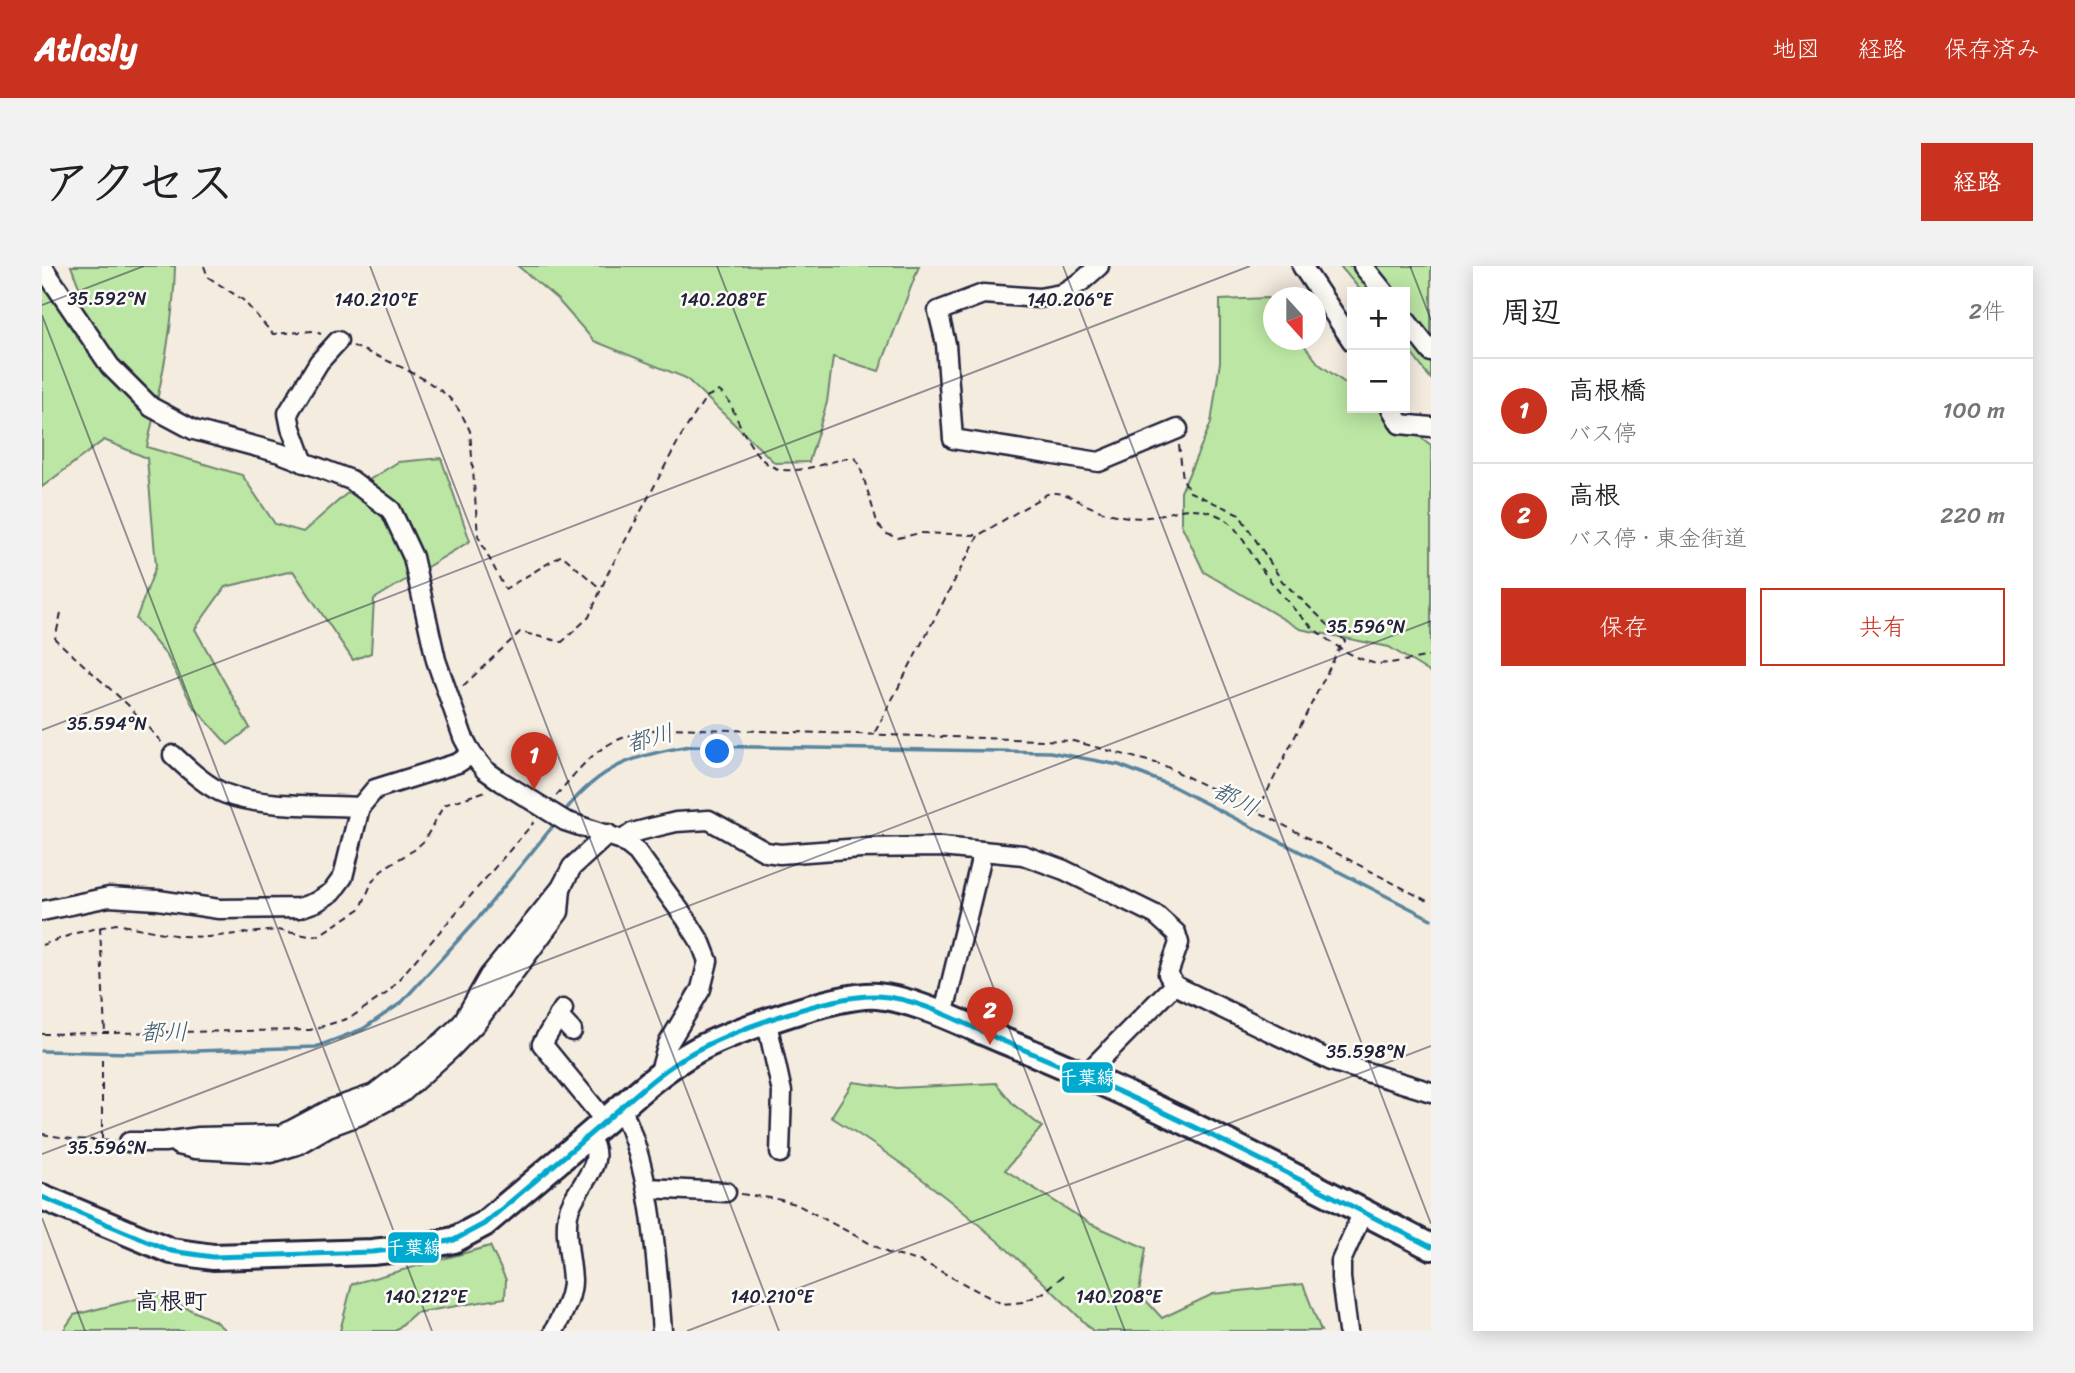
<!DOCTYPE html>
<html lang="ja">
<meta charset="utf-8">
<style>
body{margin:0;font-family:Sriracha,"Klee One",sans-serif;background:#f2f2f2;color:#202124}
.controls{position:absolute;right:21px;top:21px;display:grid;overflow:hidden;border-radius:0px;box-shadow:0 4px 18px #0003}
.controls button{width:63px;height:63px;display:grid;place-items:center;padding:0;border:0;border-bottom:2px solid #e0e0e0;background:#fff;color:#202124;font:35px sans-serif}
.compass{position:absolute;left:1221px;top:21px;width:63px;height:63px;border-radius:50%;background:#fff;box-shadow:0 4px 18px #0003;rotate:159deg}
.you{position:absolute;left:676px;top:486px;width:24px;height:24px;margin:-18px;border:5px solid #fff;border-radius:50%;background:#1a73e8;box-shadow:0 0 0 10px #1a73e833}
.badge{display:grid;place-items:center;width:46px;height:46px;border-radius:50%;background:#c8321e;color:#fff;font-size:23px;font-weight:700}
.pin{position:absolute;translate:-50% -58px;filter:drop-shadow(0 2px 4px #0008)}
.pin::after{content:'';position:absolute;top:37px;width:24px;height:21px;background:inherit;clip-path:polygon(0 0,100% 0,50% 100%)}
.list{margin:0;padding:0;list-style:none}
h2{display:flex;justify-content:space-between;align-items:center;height:91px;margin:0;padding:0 28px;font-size:30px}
h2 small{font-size:23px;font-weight:400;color:#757577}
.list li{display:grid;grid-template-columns:46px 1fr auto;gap:21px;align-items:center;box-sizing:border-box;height:105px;padding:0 28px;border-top:2px solid #e0e0e0}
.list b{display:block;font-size:26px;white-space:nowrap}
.list p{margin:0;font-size:23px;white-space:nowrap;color:#757577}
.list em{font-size:23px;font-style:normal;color:#757577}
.actions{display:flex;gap:14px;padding:21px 28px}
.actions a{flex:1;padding:16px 0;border:2px solid #c8321e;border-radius:0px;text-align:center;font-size:24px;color:#c8321e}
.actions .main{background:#c8321e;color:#fff}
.map{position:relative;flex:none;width:1389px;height:1065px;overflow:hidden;border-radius:0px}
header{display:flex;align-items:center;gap:42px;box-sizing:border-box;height:98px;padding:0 35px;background:#c8321e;color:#fff}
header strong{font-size:33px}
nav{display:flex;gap:38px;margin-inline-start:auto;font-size:24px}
.intro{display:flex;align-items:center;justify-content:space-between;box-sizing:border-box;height:168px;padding:0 42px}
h1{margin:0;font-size:49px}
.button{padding:18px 32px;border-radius:0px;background:#c8321e;color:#fff;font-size:24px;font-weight:700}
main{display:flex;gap:42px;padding:0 42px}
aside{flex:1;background:#fff;border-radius:0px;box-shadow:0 4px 18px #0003}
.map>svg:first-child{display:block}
.green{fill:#bbe6a3;stroke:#6e846f;stroke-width:2}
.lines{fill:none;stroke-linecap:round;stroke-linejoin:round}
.stream{stroke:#59859d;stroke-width:3.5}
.minor-casing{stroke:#22223b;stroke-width:23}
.highway-casing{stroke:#22223b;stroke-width:30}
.path{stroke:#22223b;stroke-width:2;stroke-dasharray:7 5;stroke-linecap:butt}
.minor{stroke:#fdfcf7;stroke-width:18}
.highway{stroke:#fdfcf7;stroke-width:24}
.bus-1-casing{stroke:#fdfcf7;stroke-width:10}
.bus-1{stroke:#00a9ce;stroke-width:5}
.ticks{fill:none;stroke:#22223b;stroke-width:2;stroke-opacity:0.45}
.labels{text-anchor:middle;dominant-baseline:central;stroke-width:5;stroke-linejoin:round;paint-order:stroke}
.water-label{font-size:24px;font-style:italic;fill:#425c74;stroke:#fdfcf7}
.neighbourhood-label{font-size:24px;font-weight:bold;fill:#22223b;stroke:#fdfcf7}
.ticks-label{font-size:18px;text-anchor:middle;fill:#22223b;stroke:#fdfcf7;stroke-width:5;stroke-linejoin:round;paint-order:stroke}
.line-badge{stroke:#fdfcf7;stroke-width:2.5}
.badge-label{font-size:19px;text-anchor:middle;font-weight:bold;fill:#fff}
</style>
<header>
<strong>Atlasly</strong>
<nav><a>地図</a><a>経路</a><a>保存済み</a></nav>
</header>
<div class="intro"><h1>アクセス</h1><a class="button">経路</a></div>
<main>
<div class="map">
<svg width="1389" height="1065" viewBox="0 0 1389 1065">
<rect width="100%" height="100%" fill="#f5ece0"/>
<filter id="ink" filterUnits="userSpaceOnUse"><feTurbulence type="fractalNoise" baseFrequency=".0143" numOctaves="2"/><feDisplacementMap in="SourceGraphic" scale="14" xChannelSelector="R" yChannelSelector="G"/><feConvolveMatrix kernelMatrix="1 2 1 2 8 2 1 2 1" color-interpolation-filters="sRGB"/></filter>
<g filter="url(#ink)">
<g class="green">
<path d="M 29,0 L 133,0 C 132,62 118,121 105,181 L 200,209 L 233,258 L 261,266 L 303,229 L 356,196 L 399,192 L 428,275 L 332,333 L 329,387 L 311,394 L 251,305 L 183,321 L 153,363 L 208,462 L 186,479 L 151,440 L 125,390 L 94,353 L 114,300 L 105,192 L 62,174 L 0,221 L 0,18 L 39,26 Z"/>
<polygon points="476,0 877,0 837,105 791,91 785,136 767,196 733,197 644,112 552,75 515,33"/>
<polygon points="1298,0 1389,0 1389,113 1363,79 1363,26 1320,26"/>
<polygon points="1226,32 1231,39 1232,74 1258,74 1277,98 1310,122 1310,142 1338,142 1389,179 1389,407 1347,381 1258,363 1162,306 1139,258 1139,226 1169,157 1178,96 1178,34"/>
<path d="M 811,816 L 855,822 L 954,817 L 972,839 L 1000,861 L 963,904 L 1049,958 L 1104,982 L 1097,1027 L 1120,1052 L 1171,1028 L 1261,1018 L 1279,1065 L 1051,1065 C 974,987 883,908 789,851 Z"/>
<polygon points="448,980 464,1014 463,1032 373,1047 353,1065 298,1065 310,1018"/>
<polygon points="114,1028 173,1055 184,1065 21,1065 32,1049"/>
</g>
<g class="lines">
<g class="stream">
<path d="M 522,546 C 558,500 592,489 648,480 L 1008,486 L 1077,499 L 1130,520 L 1389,653"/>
<polyline points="0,785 91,787 274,781 321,763 359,737 438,650 515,555"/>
</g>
<g class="minor-casing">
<g id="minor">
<polyline points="0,0 68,100 109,141 152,164 238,187 309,214 349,244 371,291 394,394 421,471 430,488 443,504 460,516 523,555 580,574 595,586 644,653 659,677 666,695 659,723 626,778 617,809"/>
<polyline points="1057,0 1040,15 1019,28 997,32 941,28 896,45 904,78 911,173 1057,196 1136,163"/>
<polyline points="1260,0 1310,75"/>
<polyline points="1321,0 1342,26"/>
<polyline points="1363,53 1389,86"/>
<polyline points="1349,142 1358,158 1389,161"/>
<polyline points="262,197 249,162 246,147 277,96 296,75"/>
<path d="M 131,489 C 146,503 165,521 184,528 C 218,541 280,539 318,541"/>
<polyline points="580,574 590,567 609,562 634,556 667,554 724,586 738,588 819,582 899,581 981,589 1022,604 1114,649 1134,667 1137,677 1126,708 1132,719 1289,795 1389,826"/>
<polyline points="0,645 67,631 116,634 177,643 257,642 274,636 290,626 301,611 318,541 333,523 416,497 430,488"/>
<polyline points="521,743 500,778 563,855"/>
<polyline points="516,750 530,765"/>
<polyline points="901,750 941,585"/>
<polyline points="725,757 740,826 738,887"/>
<polyline points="1044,808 1132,719"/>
<path d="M 579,841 C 611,911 614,989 620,1065"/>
<polyline points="87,876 122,876 157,871 240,869 289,843 332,828 401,775 420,757 447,710 519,622 530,601 566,568"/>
<polyline points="136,879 153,883 229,887 255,879 286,861 316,850 360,827 408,784 435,756 517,646 519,622"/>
<polyline points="605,922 684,926"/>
<path d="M 512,1065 C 520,1048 530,1033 530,1014 C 529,993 522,969 526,948 C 532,919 569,899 546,870"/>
<polyline points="1306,1065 1299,1012 1299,995 1321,946"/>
</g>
</g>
<g class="highway-casing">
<path id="highway" d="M 0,931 L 129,985 L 171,991 L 330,986 L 377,981 L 412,974 L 442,958 C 479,927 516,896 553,864 C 586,836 617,805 655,784 C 688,766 798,727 835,730 C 873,733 925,760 962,775 C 1108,834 1249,908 1389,981"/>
</g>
<g class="path">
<polyline points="162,0 166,11 201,34 231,68 271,65 279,68"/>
<path d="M 311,80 C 340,92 379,108 403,128 C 414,137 422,152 428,165 L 436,270 L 463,323 L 520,289 L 559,323"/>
<polyline points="1137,179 1141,213 1148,226 1197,248 1240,315 1303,375 1298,381 1216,544"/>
<polyline points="19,347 13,373 86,439 121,478"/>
<path d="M 421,420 L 478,366 L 520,376 L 547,351 L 566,307 L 639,170 L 664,131 L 677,125 C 688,133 691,145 697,157 C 726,220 747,207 804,192 L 812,192 L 817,197 L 836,259 L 845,268 L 856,272 L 878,267 L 937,269 L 1005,228 C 1023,224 1033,234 1049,241 C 1058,246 1070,248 1080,250 C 1123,259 1139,228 1183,253 C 1195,260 1209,288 1218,301 C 1246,339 1283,383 1331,397 C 1343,400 1375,392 1389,390"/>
<polyline points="833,466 936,270"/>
<path d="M 514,530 C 552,484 566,469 627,462 L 1031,475 L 1121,499 L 1215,545 L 1389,637"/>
<polyline points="58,661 63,767"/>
<polyline points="0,679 34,667 74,658 138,670 166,671 235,664 267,670 277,669 319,642 330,616 342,602 372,584 382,575 402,539 444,525"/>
<polyline points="0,768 268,764 308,752 345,727 492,556"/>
<polyline points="60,794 60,874"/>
<polyline points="0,868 30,873 72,875"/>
<polyline points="699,928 735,933 754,938 846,987 881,996 960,1038 981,1036 1001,1027 1021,1010"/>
</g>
<use href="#minor" class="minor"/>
<use href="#highway" class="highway"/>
<g class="bus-1-casing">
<path id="bus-1" d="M 0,931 L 129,985 L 171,991 L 330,986 L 377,981 L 412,974 L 442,958 C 482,924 522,891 561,857 C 591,831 620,803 655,784 C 695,763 790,728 835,730 C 880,732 925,760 966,777 C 1111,837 1250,909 1389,981"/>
</g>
<use href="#bus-1" class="bus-1"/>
</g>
</g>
<path class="ticks" d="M 328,0 L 737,1065M 675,0 L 1083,1065M 1021,0 L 1389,958M 1368,0 L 1389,54M 0,39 L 102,0M 0,49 L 390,1065M 0,464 L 1208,0M 0,888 L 1389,355M 0,952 L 43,1065M 645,1065 L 1389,780"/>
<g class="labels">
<g class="water-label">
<text transform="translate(608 472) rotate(-15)">都川</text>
<text transform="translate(1194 533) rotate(27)">都川</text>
<text transform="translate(122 766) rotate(-1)">都川</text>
</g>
<g class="neighbourhood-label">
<text x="129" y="1035">高根町</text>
</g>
</g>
<g class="ticks-label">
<text x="65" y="39">35.592°N</text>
<text x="334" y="40">140.210°E</text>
<text x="681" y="40">140.208°E</text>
<text x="1028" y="40">140.206°E</text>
<text x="1324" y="367">35.596°N</text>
<text x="65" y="464">35.594°N</text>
<text x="1324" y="792">35.598°N</text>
<text x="65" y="888">35.596°N</text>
<text x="384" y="1037">140.212°E</text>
<text x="730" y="1037">140.210°E</text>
<text x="1077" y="1037">140.208°E</text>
</g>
<g class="line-badge">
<rect x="1019" y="795" width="53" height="33" rx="7" fill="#00a9ce"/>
<rect x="345" y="965" width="53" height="33" rx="7" fill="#00a9ce"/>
</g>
<g class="badge-label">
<text x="1045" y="818">千葉線</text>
<text x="372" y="988">千葉線</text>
</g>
</svg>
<div class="controls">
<button>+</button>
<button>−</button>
</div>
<svg class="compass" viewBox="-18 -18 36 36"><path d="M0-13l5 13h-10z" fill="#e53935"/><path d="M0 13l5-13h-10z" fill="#757577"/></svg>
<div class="you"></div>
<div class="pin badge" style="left:492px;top:524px">1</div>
<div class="pin badge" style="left:948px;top:779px">2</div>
</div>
<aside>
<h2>周辺<small>2件</small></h2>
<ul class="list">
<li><span class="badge">1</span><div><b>高根橋</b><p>バス停</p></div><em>100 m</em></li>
<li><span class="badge">2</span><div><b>高根</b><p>バス停 · 東金街道</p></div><em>220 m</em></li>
</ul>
<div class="actions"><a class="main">保存</a><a>共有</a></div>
</aside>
</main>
